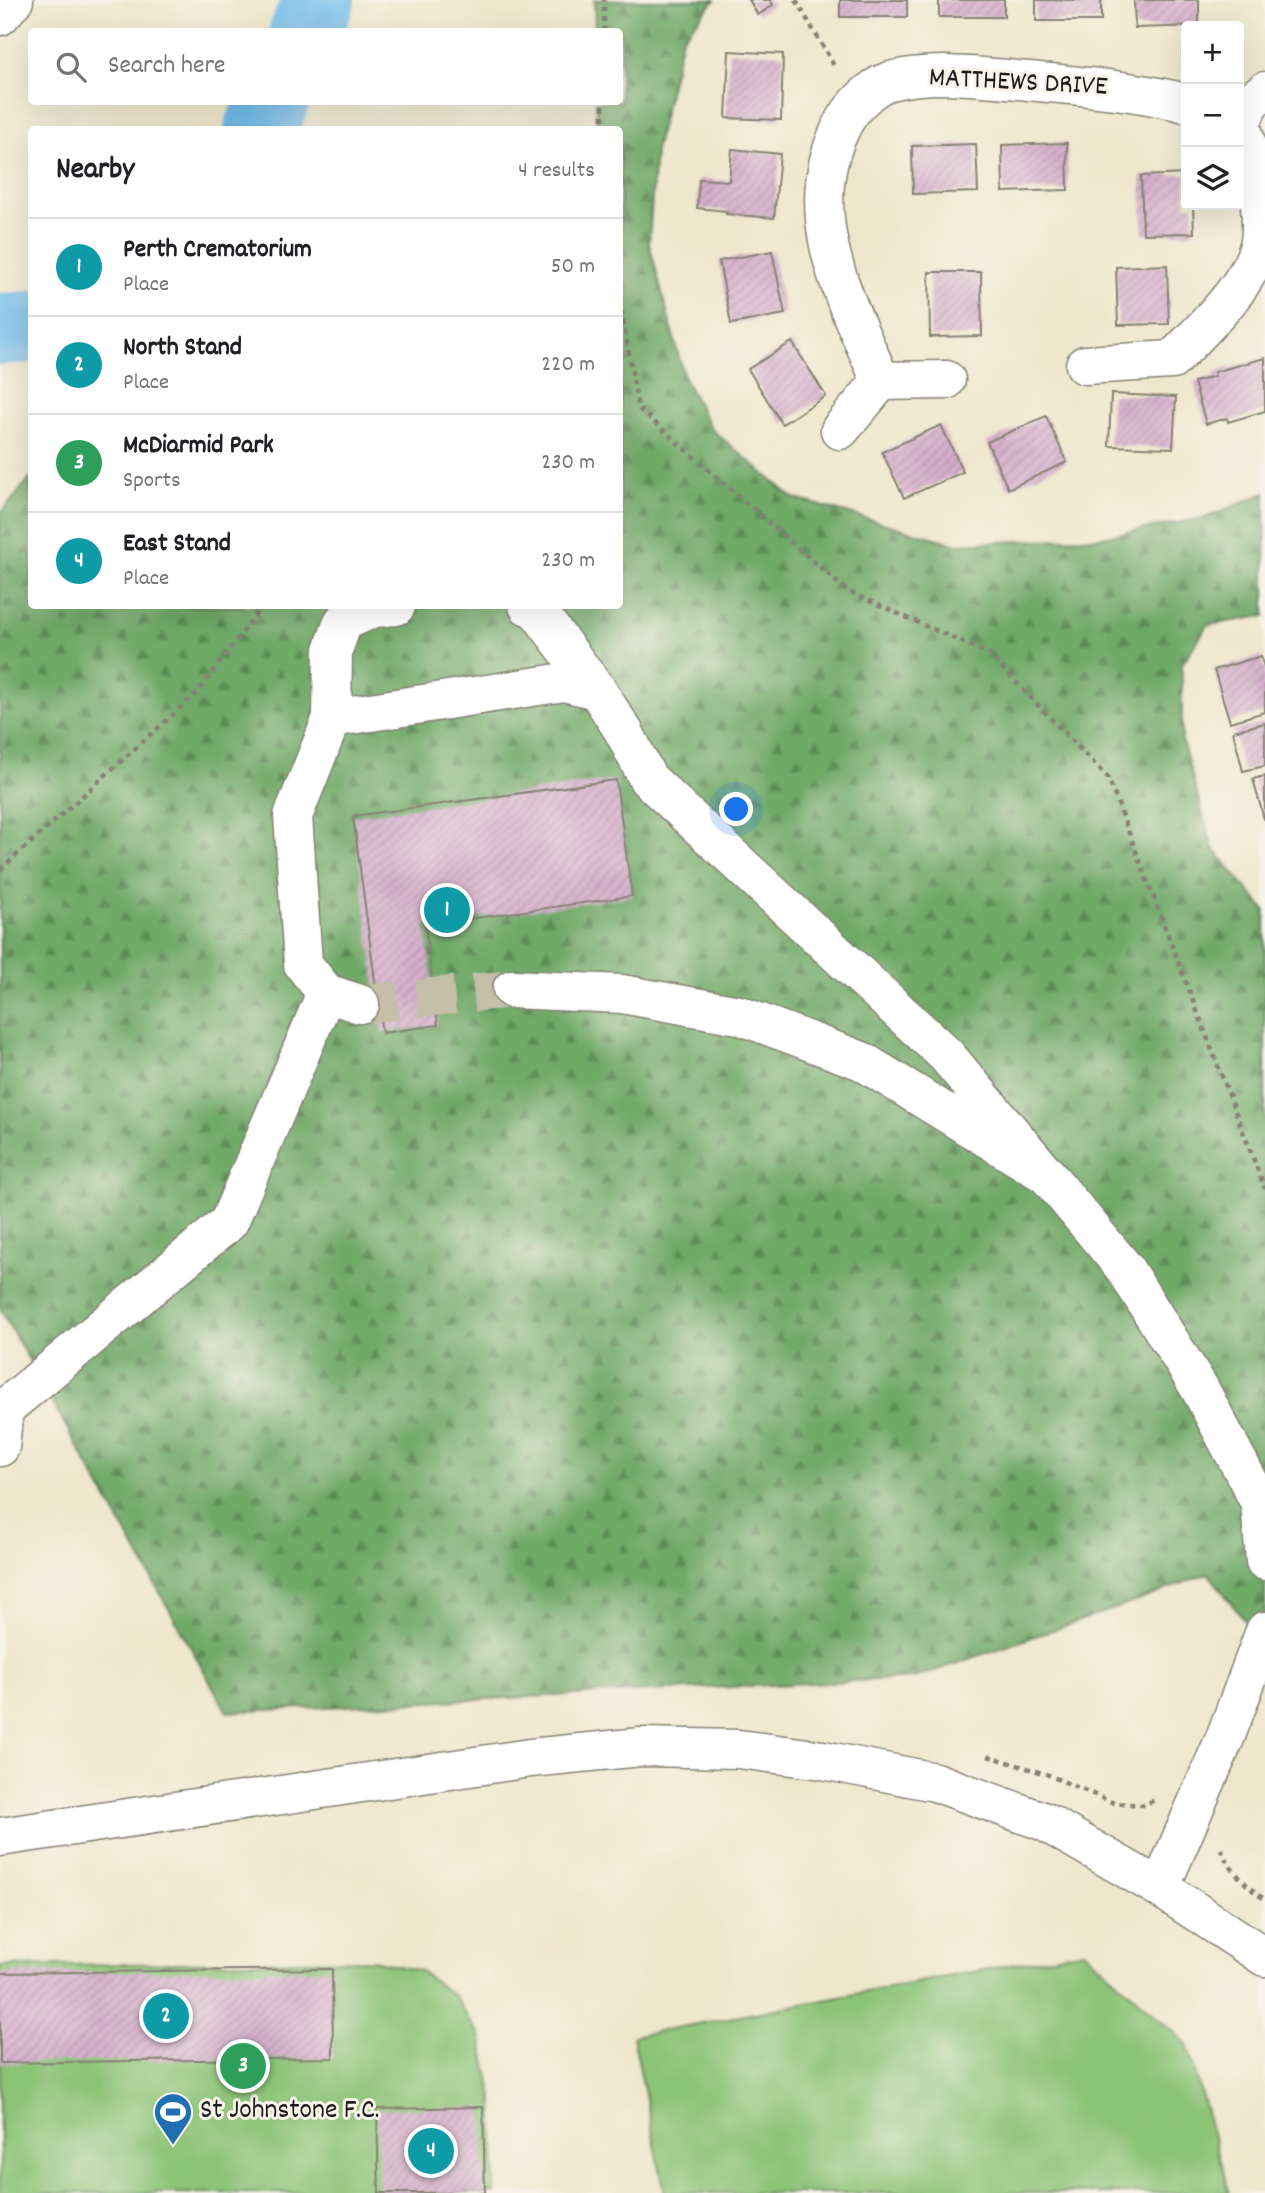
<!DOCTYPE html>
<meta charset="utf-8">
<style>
body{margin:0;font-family:Dekko,sans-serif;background:#f2f2f2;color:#202124}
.controls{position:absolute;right:21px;top:21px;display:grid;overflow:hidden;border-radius:7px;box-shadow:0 7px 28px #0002}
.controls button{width:63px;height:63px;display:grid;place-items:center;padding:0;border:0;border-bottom:2px solid #e0e0e0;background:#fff;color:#202124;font:35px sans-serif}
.you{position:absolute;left:737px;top:810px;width:24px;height:24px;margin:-18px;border:5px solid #fff;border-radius:50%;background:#1a73e8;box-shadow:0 0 0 10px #1a73e833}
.badge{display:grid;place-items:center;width:46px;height:46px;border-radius:50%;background:#d93025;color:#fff;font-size:23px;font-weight:700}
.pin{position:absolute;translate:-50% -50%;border:4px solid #fff;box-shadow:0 2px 7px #0006}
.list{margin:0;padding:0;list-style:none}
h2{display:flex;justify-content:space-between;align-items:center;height:91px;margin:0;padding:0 28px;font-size:30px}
h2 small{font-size:23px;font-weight:400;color:#757577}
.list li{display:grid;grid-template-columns:46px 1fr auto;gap:21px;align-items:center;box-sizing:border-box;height:98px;padding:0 28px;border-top:2px solid #e0e0e0}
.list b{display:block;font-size:26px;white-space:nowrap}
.list p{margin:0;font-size:23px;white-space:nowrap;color:#757577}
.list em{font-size:23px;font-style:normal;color:#757577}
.icon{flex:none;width:38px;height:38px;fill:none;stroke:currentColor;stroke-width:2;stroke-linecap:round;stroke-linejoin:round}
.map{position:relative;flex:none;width:1265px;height:2193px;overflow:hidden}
.search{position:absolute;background:#fff;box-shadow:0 7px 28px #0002;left:28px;top:28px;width:595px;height:77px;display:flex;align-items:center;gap:18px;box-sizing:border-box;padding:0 24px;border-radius:7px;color:#757577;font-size:26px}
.panel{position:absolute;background:#fff;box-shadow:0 7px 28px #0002;left:28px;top:126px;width:595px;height:483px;border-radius:7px}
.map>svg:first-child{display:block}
.forest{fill:url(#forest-firs);stroke:#466242;stroke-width:2}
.pitch{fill:#8bc377;stroke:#54704a;stroke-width:2}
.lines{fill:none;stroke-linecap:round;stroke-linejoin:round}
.river{stroke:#71bcea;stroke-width:72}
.building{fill:url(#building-hatch)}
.minor-tunnel{stroke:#c5bea9;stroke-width:38;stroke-dasharray:38 19;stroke-linecap:butt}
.minor-casing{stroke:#868274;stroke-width:41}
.major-casing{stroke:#868274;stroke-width:41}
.highway-casing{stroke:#868274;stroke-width:41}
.path{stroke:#868274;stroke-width:4.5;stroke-dasharray:5 5;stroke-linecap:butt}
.minor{stroke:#fff;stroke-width:38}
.major{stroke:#fff;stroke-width:38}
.highway{stroke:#fff;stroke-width:38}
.labels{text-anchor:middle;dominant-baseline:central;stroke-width:6;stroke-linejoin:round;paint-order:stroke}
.street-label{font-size:28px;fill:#1c1c1c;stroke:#f7f3e8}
.poi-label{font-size:28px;fill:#1c1c1c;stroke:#f7f3e8;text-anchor:start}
</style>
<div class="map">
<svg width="1265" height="2193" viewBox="0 0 1265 2193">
<defs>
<pattern id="forest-firs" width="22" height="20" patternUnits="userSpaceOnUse" patternTransform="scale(1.75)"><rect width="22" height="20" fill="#70a968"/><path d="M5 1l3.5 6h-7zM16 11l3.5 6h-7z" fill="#5b8955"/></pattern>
<pattern id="building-hatch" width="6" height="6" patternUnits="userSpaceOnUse" patternTransform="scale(1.75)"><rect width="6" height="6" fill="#d4adca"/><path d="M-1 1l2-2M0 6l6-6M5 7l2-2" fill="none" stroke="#b594ad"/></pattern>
</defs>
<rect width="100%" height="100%" fill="#f7f3e8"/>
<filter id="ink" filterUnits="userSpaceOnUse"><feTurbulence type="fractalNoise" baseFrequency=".0143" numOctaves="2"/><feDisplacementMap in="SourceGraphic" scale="14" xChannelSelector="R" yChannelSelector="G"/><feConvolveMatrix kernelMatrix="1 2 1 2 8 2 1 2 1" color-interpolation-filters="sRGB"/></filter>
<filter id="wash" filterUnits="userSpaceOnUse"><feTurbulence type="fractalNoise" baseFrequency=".00686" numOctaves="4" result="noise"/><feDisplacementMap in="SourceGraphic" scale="28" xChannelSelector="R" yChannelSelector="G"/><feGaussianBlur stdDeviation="1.57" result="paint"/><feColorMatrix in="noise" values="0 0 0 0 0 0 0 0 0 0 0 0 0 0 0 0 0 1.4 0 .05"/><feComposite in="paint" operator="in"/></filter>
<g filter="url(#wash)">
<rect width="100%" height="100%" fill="#efe7cc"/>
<polygon class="forest" points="594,0 715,0 682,38 655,151 649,243 685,380 711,429 793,498 957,544 1101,537 1205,518 1265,493 1265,616 1208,625 1182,664 1182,740 1212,847 1265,910 1265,1647 1208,1573 1143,1599 914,1678 227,1712 0,1309 0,514 31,477 32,606 620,606 620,130 597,129 596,102 620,102 620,32 595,31"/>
<g class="pitch">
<polygon points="1084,1951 1187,2044 1229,2193 665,2193 633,2036"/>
<polygon points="372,1960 420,1971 454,1996 480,2036 493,2096 495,2193 0,2193 0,1966"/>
</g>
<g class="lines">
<g class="river">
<polyline points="305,32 319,0"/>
<polyline points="260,130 273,102"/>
<polyline points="0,329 32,327"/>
</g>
</g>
<g id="blocks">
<g class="building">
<polygon points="749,0 770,0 773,5 758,15"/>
<rect x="840" y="0" width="67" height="17"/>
<rect x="939" y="0" width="65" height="17"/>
<rect x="1036" y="0" width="65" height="21"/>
<polygon points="1134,0 1199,0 1199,26 1135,28"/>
<polygon points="729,51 783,54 781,120 726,118"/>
<polygon points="1067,143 1068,190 1003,192 1002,145"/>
<polygon points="976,144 978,192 913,194 912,146"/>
<polygon points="732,149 780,154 774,218 726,214 727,211 697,208 699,179 729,181"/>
<polygon points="1186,174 1186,205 1193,205 1194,233 1143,234 1141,176"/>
<polygon points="772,251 785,314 731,324 719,261"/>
<polygon points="1167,265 1169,324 1118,325 1116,267"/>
<polygon points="929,272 981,272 982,336 930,337"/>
<polygon points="792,342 826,396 782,424 748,369"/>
<polygon points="1265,358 1265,411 1228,422 1227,418 1206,424 1194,382 1215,376 1214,372"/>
<polygon points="1111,394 1176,397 1173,448 1109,446"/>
<polygon points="1046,416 1067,462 1008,489 987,442"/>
<polygon points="941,425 963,472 904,498 882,452"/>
<polygon points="1261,656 1265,671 1265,712 1230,722 1214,670"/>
<polygon points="1265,723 1265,766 1243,771 1233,731"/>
<polygon points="1265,776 1265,819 1264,819 1253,779"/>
<polygon points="616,780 632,896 425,925 438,1025 382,1033 353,816"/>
<polygon points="332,1969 333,2058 0,2063 0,1973"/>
<polygon points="483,2107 485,2193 379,2193 377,2109"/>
</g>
</g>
</g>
<g filter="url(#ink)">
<use href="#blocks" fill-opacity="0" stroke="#868274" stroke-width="2"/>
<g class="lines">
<polyline class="minor-tunnel" points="360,1004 512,989"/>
<g class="minor-casing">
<g id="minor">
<polyline points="1239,123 1241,124 1250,101 1265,91"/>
<path d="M 1085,365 L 1172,360 C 1203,329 1261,276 1261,230 C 1262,194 1250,158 1241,124"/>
<path d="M 946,380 L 881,381 C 846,301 798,214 841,128 C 849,110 871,86 890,81 C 932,70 985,77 1028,81 C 1081,86 1134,90 1186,103"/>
<polyline points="840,430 881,381"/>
<polyline points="528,606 536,609 597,690"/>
<polyline points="332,718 333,650 343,622 374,608 396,606"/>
<polyline points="360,1004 326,993 303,964 293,816 332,718 564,682 597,690 624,732 648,779 946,1055 1047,1175 862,1061 739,1015 622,994 512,989"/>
<polyline points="1047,1175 1125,1269 1200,1389 1260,1503 1265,1561"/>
<polyline points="0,1447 4,1409 229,1222 326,993"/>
<polyline points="1160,1888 1225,1738 1265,1631"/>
</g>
</g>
<g class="major-casing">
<polyline id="major" points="0,1837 530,1758 641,1747 739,1749 823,1760 935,1782 1045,1822 1160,1888 1265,1957"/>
</g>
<g class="highway-casing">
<polyline id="highway" points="0,16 14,0"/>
</g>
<g class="path">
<polyline points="796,0 836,69"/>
<polyline points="604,32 604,0"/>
<polyline points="603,130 603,102"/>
<polyline points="620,301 638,408 847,591 989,654 1108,778 1265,1189"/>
<polyline points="0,870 198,692 262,606"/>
<polyline points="988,1756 1046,1774 1114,1803 1143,1805 1155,1800"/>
<path d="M 1221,1849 C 1229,1870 1247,1886 1265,1900"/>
</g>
<use href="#minor" class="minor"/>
<use href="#major" class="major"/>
<use href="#highway" class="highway"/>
</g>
</g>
<defs>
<g id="stadium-pin" transform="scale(2.0125)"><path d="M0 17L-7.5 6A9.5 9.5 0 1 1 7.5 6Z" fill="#1f6fb2" stroke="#f7f3e8"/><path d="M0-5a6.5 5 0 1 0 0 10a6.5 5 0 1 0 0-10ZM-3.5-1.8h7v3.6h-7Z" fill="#fff"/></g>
</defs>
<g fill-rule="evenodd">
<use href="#stadium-pin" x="173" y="2112"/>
</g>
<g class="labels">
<g class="street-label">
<text transform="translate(1018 84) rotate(3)">MATTHEWS DRIVE</text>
</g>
<g class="poi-label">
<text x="200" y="2112">St Johnstone F.C.</text>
</g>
</g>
</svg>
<div class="controls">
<button>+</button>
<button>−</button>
<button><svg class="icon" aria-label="layers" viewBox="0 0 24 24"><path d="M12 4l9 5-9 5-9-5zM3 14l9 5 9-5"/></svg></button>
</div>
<div class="you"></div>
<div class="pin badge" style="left:447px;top:910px;background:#0f9aa8">1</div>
<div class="pin badge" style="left:166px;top:2016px;background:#0f9aa8">2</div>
<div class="pin badge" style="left:243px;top:2066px;background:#2e9e5b">3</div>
<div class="pin badge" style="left:431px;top:2151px;background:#0f9aa8">4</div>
<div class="search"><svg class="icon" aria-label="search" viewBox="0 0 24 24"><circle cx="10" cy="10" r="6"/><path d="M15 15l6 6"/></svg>Search here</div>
<section class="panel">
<h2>Nearby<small>4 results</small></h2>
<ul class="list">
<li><span class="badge" style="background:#0f9aa8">1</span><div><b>Perth Crematorium</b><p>Place</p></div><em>50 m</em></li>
<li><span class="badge" style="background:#0f9aa8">2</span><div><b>North Stand</b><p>Place</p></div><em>220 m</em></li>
<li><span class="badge" style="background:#2e9e5b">3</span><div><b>McDiarmid Park</b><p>Sports</p></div><em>230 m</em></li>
<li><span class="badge" style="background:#0f9aa8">4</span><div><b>East Stand</b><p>Place</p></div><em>230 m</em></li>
</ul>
</section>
</div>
